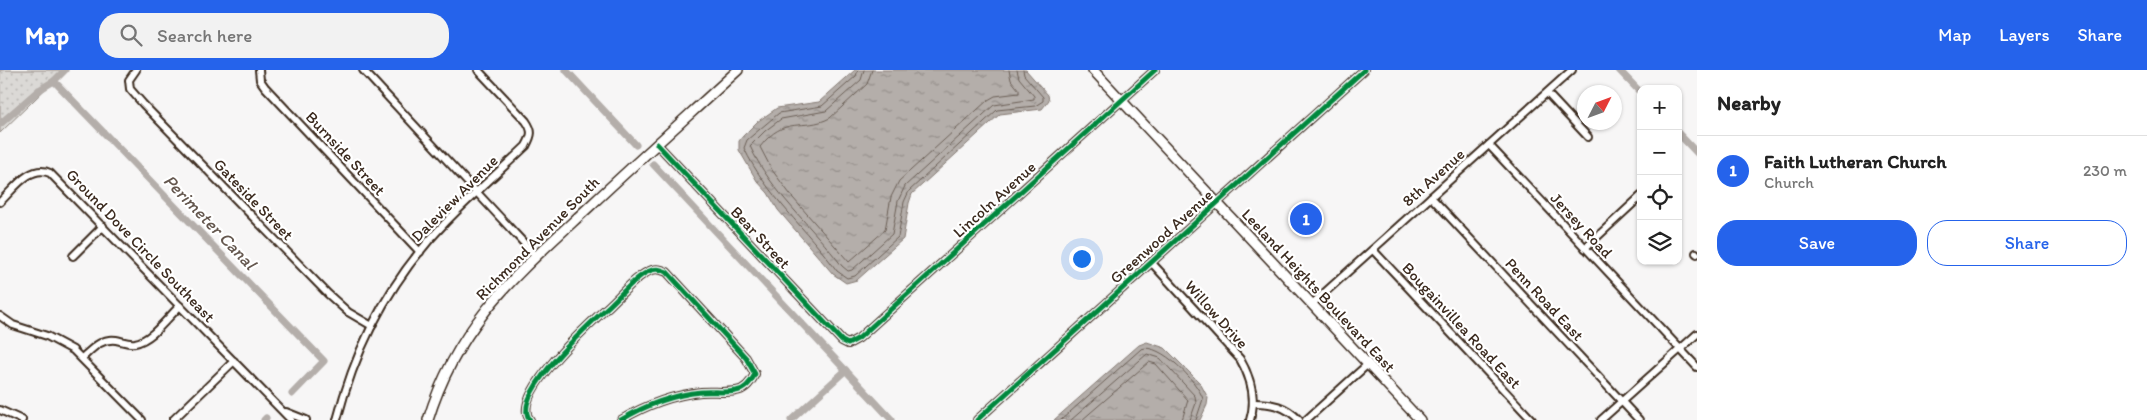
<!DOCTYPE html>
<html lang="en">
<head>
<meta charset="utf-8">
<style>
	body { margin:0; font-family:Itim,sans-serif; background:#f2f2f2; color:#222 }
	.controls { position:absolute; right:15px; top:15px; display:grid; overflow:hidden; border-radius:10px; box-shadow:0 1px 4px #0004 }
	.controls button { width:45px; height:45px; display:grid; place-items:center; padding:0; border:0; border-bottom:1px solid #e0e0e0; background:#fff; color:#222; font:25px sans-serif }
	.compass { position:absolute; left:1577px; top:15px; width:45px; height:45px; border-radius:50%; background:#fff; box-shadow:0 1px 4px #0004; rotate:48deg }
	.you { position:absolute; left:1081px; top:188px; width:18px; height:18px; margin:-12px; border:4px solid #fff; border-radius:50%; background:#1a73e8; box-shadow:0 0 0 8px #1a73e833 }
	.badge { display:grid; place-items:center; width:32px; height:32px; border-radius:50%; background:#2563eb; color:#fff; font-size:16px; font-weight:700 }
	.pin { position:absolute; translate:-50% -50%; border:2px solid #fff; box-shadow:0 1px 5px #0006 }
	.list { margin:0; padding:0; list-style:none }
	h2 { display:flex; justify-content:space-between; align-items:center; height:65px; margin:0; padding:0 20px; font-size:21px }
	h2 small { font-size:16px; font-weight:400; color:#767676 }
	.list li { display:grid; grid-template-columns:32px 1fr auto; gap:15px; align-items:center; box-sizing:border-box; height:70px; padding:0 20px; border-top:1px solid #e0e0e0 }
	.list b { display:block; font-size:19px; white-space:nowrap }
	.list p { margin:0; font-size:16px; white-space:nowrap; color:#767676 }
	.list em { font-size:16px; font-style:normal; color:#767676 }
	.actions { display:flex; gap:10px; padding:15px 20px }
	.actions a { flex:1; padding:11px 0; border:1px solid #2563eb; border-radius:20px; text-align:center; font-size:18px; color:#2563eb }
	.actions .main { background:#2563eb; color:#fff }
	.icon { flex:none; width:28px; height:28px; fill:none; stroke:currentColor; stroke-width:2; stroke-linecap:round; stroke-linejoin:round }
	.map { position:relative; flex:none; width:1697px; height:350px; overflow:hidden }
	header { display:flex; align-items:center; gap:30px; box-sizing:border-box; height:70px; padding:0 25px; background:#2563eb; color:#fff }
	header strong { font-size:24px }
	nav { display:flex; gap:28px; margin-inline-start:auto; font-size:18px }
	.search { width:350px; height:45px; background:#f2f2f2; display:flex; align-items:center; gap:12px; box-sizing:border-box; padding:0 18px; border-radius:20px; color:#767676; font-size:19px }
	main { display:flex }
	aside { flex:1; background:#fff }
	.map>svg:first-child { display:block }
</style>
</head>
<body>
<header>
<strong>Map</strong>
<div class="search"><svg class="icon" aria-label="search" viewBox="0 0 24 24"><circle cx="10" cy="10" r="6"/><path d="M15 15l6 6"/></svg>Search here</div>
<nav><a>Map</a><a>Layers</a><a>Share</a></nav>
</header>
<main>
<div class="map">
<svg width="1697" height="350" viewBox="0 0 1697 350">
	<defs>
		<pattern id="green-dots" width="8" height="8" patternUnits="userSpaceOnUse" patternTransform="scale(1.25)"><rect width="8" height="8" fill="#dbd9d6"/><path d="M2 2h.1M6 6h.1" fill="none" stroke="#bdbab7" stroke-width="1.8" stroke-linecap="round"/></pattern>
		<pattern id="water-ripples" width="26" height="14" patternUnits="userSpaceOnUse" patternTransform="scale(1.25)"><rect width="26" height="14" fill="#b4aeaa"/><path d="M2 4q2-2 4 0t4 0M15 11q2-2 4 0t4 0" fill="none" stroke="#948e8a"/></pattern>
	</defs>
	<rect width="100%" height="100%" fill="#f7f6f6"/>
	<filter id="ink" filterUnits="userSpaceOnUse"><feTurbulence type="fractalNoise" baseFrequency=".02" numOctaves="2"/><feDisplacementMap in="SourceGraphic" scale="10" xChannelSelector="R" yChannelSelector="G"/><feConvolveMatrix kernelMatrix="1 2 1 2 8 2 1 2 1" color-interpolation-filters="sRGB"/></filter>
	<g filter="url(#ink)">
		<path fill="url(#green-dots)" stroke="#8b827a" d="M0 0H65L0 63Z"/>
		<g fill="url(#water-ripples)" stroke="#847972">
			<path d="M855 0H1026L1048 25 1049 30 1042 39 1000 44 912 124 909 133 903 169 857 210 846 213 833 204 778 140 768 123 757 111 739 80V71L743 66 757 52 777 38 819 32Z"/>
			<path d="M1147 272 1165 278 1200 313 1208 328 1207 335 1200 350H1054L1139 275Z"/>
		</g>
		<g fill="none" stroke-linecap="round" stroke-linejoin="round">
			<g stroke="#6b5f56" stroke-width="1">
				<path d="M858 0 856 6 822 36 779 43 747 70 744 78C766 125 807 159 837 201L847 208 855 206 898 167 904 132 909 121 997 40 1035 36 1043 31V27L1024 5 1023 0"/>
				<path d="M864 0 861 10 826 41 781 49 765 61 750 76C770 121 813 157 842 196L848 201 852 200 892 164 898 131 905 116 994 35 1034 29V26L1019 8 1017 0"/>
				<path d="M872 0 867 14 830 48C803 62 785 44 760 77L772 100 793 128 849 192 885 160 891 127 899 111 988 30 995 26 1019 23V20L1011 10 1009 0"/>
				<path d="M1061 350 1141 279C1160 272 1198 312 1203 329L1196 350"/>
				<path d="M1071 350 1147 284 1160 288 1195 326 1196 333 1190 350"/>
				<path d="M1082 350 1149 292 1156 294 1188 330 1182 350"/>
			</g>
			<g stroke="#b4aeaa" stroke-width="7">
				<path d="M65 0 54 11 324 291 292 324"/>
				<path d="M566 0 636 75"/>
				<path d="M1619 0 1641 23"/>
				<path d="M0 54 39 20 54 11"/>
				<path d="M1678 63 1697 83"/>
				<path d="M653 94 892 350"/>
				<path d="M264 350 266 348"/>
				<path d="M791 350 846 300"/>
			</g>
			<g stroke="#3b2a1e" stroke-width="10">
				<g id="minor">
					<path d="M136 0 129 10 130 19 143 34 328 224 348 242 372 256"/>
					<path d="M259 0 260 10 265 17 420 182"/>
					<path d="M363 0 536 186"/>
					<path d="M1547 23 1588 67"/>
					<path d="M657 74 842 271 848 274 859 268 1155 0"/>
					<path d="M1489 75 1697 297"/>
					<path d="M1431 127 1639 350"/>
					<path d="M0 132C14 119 30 94 50 103L291 350"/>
					<path d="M1585 178 1641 126"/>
					<path d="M1373 180 1532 350"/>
					<path d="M1696 183 1697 184"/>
					<path d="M73 186 103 156"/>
					<path d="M1151 192 1240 289C1251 308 1257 328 1250 350"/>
					<path d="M1312 234 1572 0"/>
					<path d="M0 246 13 255 47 266 73 280 142 350"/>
					<path d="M82 288C92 279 101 268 116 270 122 271 128 274 135 273 152 270 168 247 180 236"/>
					<path d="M1254 333C1272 333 1286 336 1299 350"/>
					<path d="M0 340 22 350"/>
					<path d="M286 342 306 350"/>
					<path d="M173 350 234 291"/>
					<path d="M337 350C356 276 392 207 446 152 472 125 500 101 526 76 532 65 533 61 526 51L478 0"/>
					<path d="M530 350C509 325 593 251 611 234 623 223 637 205 652 200 658 198 662 200 667 202L746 288 755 304C751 312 745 320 736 321 724 323 712 321 701 322 672 325 646 335 621 350"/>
					<path d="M977 350 1364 0"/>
					<path d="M1306 350 1368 294"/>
					<path d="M1601 350 1697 264"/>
				</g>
			</g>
			<g stroke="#3b2a1e" stroke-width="12">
				<path id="tertiary" d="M428 350C458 252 518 203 590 136 639 90 689 45 738 0"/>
			</g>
			<g stroke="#3b2a1e" stroke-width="12">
				<path id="secondary" d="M1093 0 1420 350"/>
			</g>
			<use href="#minor" stroke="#fff" stroke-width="6"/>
			<use href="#tertiary" stroke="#fff" stroke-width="9"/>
			<use href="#secondary" stroke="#fff" stroke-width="9"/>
			<g stroke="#fff" stroke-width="8">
				<g id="cycleway">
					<path d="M657 74 842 271 848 274 859 268 1155 0"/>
					<path d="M530 350C509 325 593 251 611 234 623 223 637 205 652 200 658 198 662 200 667 202L746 288 755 304C751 312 745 320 736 321 724 323 712 321 701 322 672 325 646 335 621 350"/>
					<path d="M977 350 1364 0"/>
				</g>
			</g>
			<use href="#cycleway" stroke="#00873e" stroke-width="5"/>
		</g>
	</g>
	<g text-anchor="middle" stroke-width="4.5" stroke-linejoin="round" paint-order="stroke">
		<g font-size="16" fill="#3b2a1e" stroke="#fff">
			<text transform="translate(346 83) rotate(47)" y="6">Burnside Street</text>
			<text transform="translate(1433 107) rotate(-42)" y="6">8th Avenue</text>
			<text transform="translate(454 128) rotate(-45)" y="6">Daleview Avenue</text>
			<text transform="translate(254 129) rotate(46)" y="6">Gateside Street</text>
			<text transform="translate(994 129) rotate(-42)" y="6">Lincoln Avenue</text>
			<text transform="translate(1582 155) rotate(47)" y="6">Jersey Road</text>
			<text transform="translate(1161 166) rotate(-42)" y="6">Greenwood Avenue</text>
			<text transform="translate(761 167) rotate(47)" y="6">Bear Street</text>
			<text transform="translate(537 168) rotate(-45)" y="6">Richmond Avenue South</text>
			<text transform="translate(141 175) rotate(46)" y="6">Ground Dove Circle Southeast</text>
			<text transform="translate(1319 220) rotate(47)" y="6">Leeland Heights Boulevard East</text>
			<text transform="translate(1545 229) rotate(47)" y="6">Penn Road East</text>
			<text transform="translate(1217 244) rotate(48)" y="6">Willow Drive</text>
			<text transform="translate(1462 255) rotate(47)" y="6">Bougainvillea Road East</text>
		</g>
		<g font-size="18" font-style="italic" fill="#65584f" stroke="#fff">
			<text transform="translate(210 152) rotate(46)" y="6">Perimeter Canal</text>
		</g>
	</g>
</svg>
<div class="controls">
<button>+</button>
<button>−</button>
<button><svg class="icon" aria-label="locate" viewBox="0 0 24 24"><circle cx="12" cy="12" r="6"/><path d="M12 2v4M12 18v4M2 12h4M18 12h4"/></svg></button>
<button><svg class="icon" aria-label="layers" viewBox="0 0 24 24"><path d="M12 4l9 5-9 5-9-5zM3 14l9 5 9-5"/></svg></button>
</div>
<svg class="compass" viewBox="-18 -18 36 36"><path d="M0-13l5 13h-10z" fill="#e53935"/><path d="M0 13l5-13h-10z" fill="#767676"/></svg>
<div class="you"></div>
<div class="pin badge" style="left:1306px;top:149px">1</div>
</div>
<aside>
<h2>Nearby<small></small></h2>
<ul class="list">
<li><span class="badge">1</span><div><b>Faith Lutheran Church</b><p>Church</p></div><em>230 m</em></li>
</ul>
<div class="actions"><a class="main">Save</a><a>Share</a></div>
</aside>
</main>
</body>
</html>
